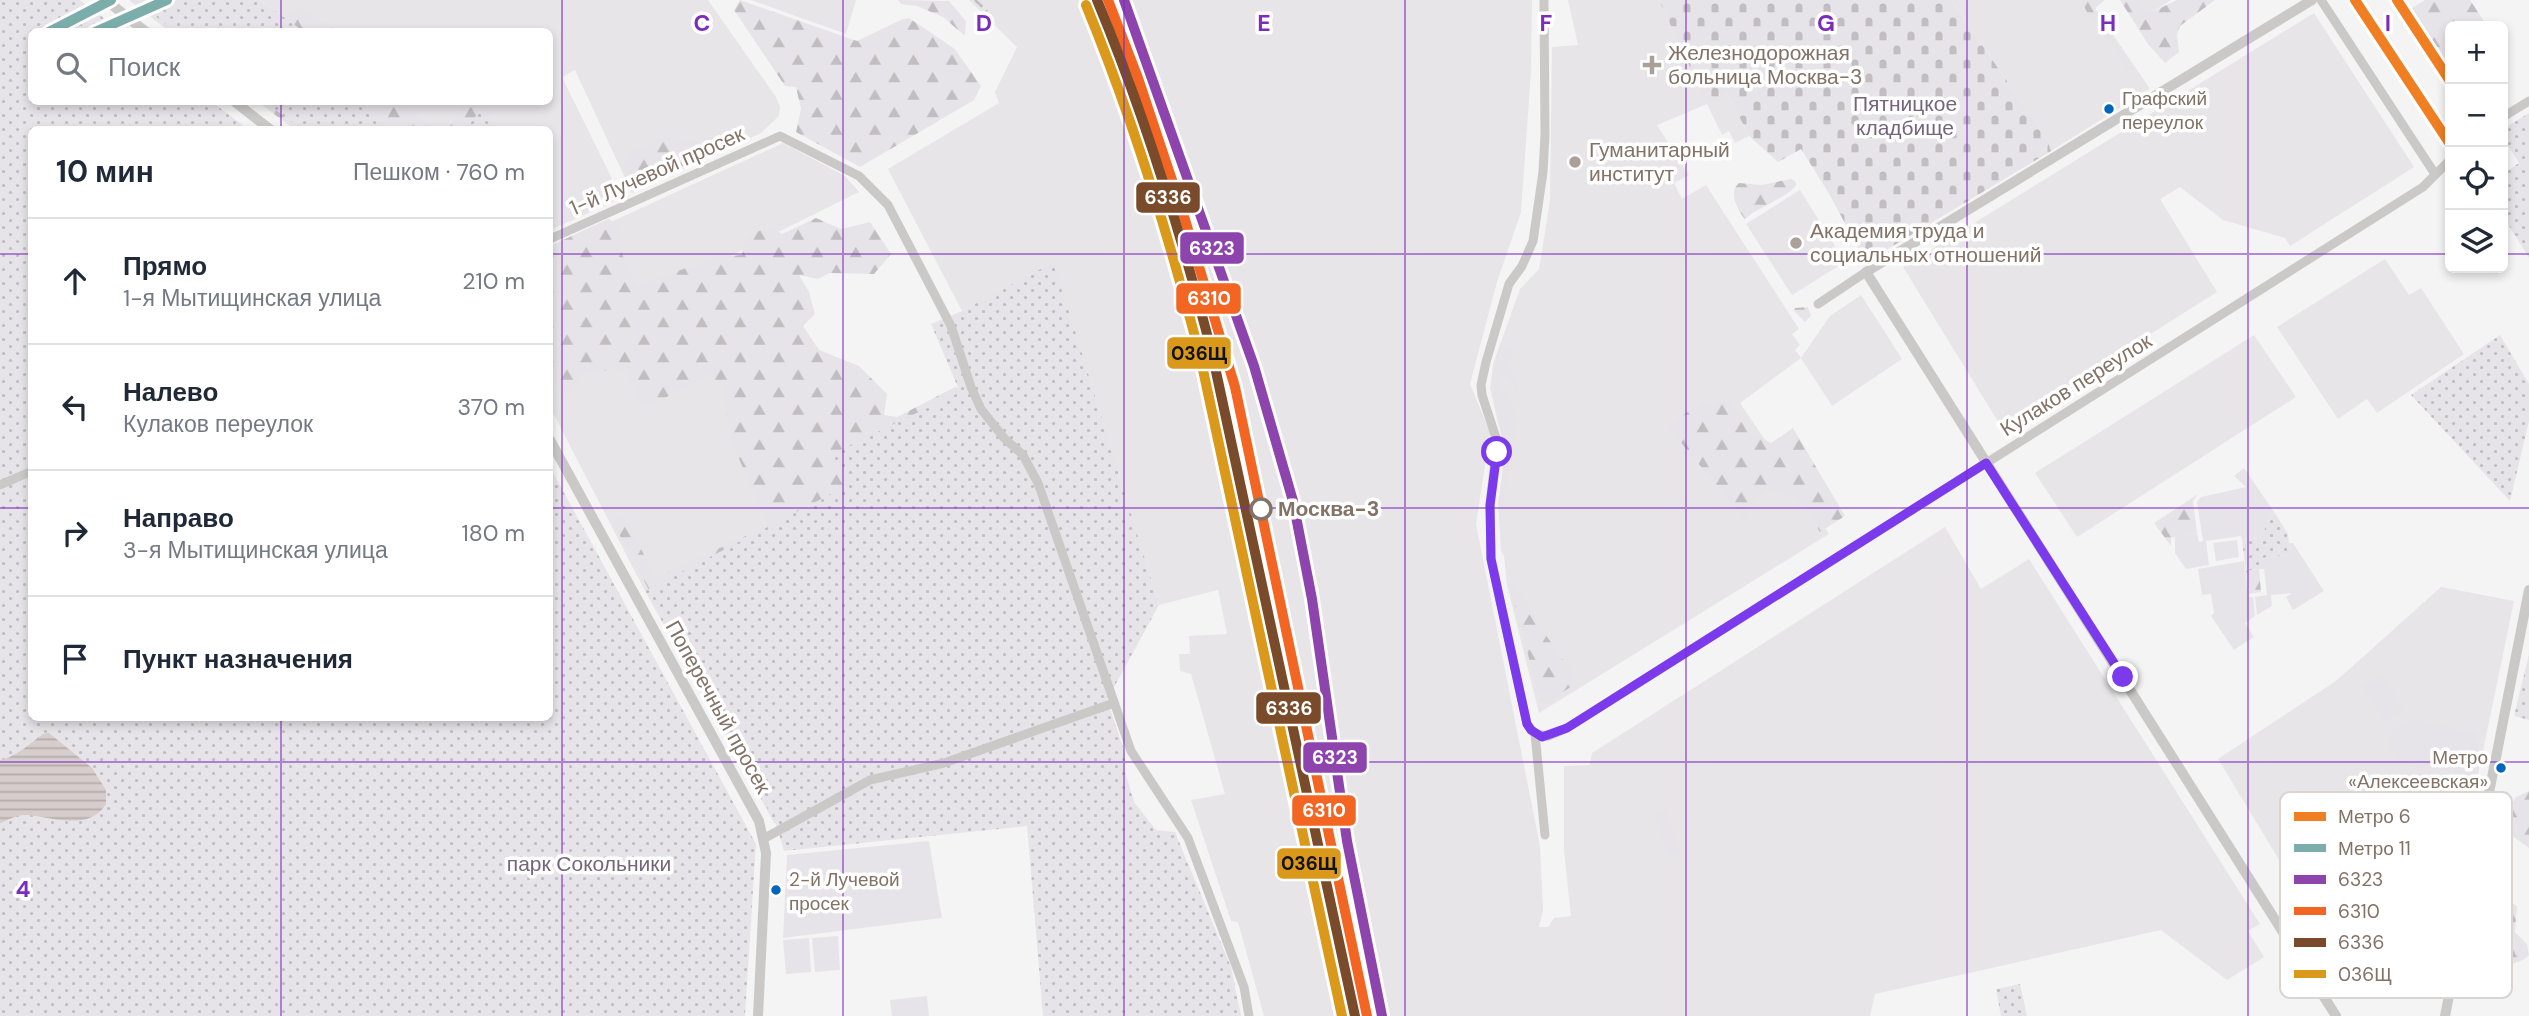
<!DOCTYPE html>
<html lang="ru">
<head>
<meta charset="utf-8">
<style>
	body { margin:0; font-family:"DM Sans",sans-serif; background:#f2f2f3; color:#1f2937 }
	.controls { position:absolute; right:21px; top:21px; display:grid; overflow:hidden; border-radius:10px; box-shadow:0 4px 10px #0003 }
	.controls button { width:63px; height:63px; display:grid; place-items:center; padding:0; border:0; border-bottom:2px solid #e0e1e3; background:#fff; color:#1f2937; font:35px sans-serif }
	.stop { position:absolute; width:21px; height:21px; margin:-16px; border:5px solid #7c3aed; border-radius:50%; background:#fff }
	.stop.end { background:#7c3aed; border-color:#fff; box-shadow:0 2px 7px #0008 }
	.list { margin:0; padding:0; list-style:none }
	h2 { display:flex; justify-content:space-between; align-items:center; height:91px; margin:0; padding:0 28px; font-size:30px }
	h2 small { font-size:23px; font-weight:400; color:#747a83 }
	.list li { display:grid; grid-template-columns:46px 1fr auto; gap:21px; align-items:center; box-sizing:border-box; height:126px; padding:0 28px; border-top:2px solid #e0e1e3 }
	.list b { display:block; font-size:26px; white-space:nowrap }
	.list p { margin:0; font-size:23px; white-space:nowrap; color:#747a83 }
	.list em { font-size:23px; font-style:normal; color:#747a83 }
	.icon { flex:none; width:38px; height:38px; fill:none; stroke:currentColor; stroke-width:2; stroke-linecap:round; stroke-linejoin:round }
	.map { position:relative; flex:none; width:2529px; height:1016px; overflow:hidden }
	.search { position:absolute; background:#fff; box-shadow:0 4px 10px #0003; left:28px; top:28px; width:525px; height:77px; display:flex; align-items:center; gap:18px; box-sizing:border-box; padding:0 24px; border-radius:10px; color:#747a83; font-size:26px }
	.panel { position:absolute; background:#fff; box-shadow:0 4px 10px #0003; left:28px; top:126px; width:525px; height:595px; border-radius:10px }
	.map>svg:first-child { display:block }
</style>
</head>
<body>
<div class="map">
<svg width="2529" height="1016" viewBox="0 0 2529 1016">
	<defs>
		<pattern id="forest-firs" width="22" height="20" patternUnits="userSpaceOnUse" patternTransform="scale(1.75)"><rect width="22" height="20" fill="#e7e4e9"/><path d="M5 1l3.5 6h-7zM16 11l3.5 6h-7z" fill="#c1bdc1"/></pattern>
		<pattern id="cemetery-stones" width="16" height="16" patternUnits="userSpaceOnUse" patternTransform="scale(1.75)"><rect width="16" height="16" fill="#e7e4e9"/><path d="M2 7V4a2 2 0 0 1 4 0v3zM10 15v-3a2 2 0 0 1 4 0v3z" fill="#c1bdc1"/></pattern>
		<pattern id="park-dots" width="8" height="8" patternUnits="userSpaceOnUse" patternTransform="scale(1.75)"><rect width="8" height="8" fill="#e7e4e9"/><path d="M2 2h.1M6 6h.1" fill="none" stroke="#c1bdc1" stroke-width="1.8" stroke-linecap="round"/></pattern>
		<pattern id="water-rules" width="6" height="5" patternUnits="userSpaceOnUse" patternTransform="scale(1.75)"><rect width="6" height="5" fill="#d6cdcc"/><path d="M0 2.5h6" fill="none" stroke="#b3aba9"/></pattern>
	</defs>
	<rect width="100%" height="100%" fill="#f4f4f5"/>
	<g fill="#e7e5e7">
		<path d="M260 0H708L776 97 780 107 779 116 761 133 632 193 575 70 562 77 618 191 612 195 615 201 550 230V130L393 129 357 102H550V32L303 31Z"/>
		<path d="M751 0H856L846 34Z"/>
		<path d="M969 0H1532L1531 72 1521 212 1497 282 1470 384 1490 433 1476 524 1540 846 1543 910 1539 927H1548L1554 918 1571 916 1564 851V766L1590 765 1592 753 1945 527 1981 589 2029 559 2260 924 2248 931 2264 957 2227 980 2161 930 1875 994 1870 1016H1264L1238 922 1231 921 1191 800 1225 794 1191 674 1180 671 1179 654H1190L1189 636 1227 634 1218 590 1159 605 1054 263 962 311 888 169 999 103 995 92 1017 47Z"/>
		<path d="M1568 0H1659L1707 103 1728 94 1749 136 1735 143 1729 131 1722 135 1707 104 1657 125 1689 175 1674 183 1682 199 1706 185 1799 329 1792 334 1800 345 1795 350 1801 358 1830 316 1861 295 1902 359 1832 406 1801 358 1740 403 1829 534 1539 713 1507 585 1504 556 1501 551 1498 504 1505 452 1490 388 1493 364 1520 289 1539 269 1550 201 1552 47 1578 45Z"/>
		<path d="M1951 0H2105L2095 8 2150 89 2051 151 2047 139Z"/>
		<path d="M2122 0H2171L2137 22Z"/>
		<path d="M2314 13 2414 167 2290 246 2285 238 2223 220 2180 187 2160 199 2217 292 2002 428 1903 267Z"/>
		<path d="M783 143 845 176 859 192 730 256 849 485 645 591 550 407V339L600 227Z"/>
		<path d="M1800 190 1845 262 1792 295 1746 224Z"/>
		<path d="M2385 259 2409 295 2421 288 2464 354 2377 413 2367 399 2338 419 2277 327Z"/>
		<path d="M2254 335 2296 397 2077 537 2035 473Z"/>
		<path d="M2441 587 2514 601 2458 872 2390 861 2387 876 2367 916 2335 952 2218 759 2336 681Z"/>
	</g>
	<g fill="#e7e4e9">
		<path d="M1501 344 1514 348 1508 364 1517 382 1518 390 1507 376 1498 383 1511 401 1516 417 1501 513 1499 504C1501 488 1507 467 1505 450 1499 404 1483 393 1501 344Z"/>
		<path d="M2244 468 2274 512 2260 538 2242 540 2241 536 2206 541 2209 565 2186 569 2175 553V537L2197 533 2199 542 2203 541 2197 502 2201 497 2246 487 2234 476Z"/>
		<path d="M2237 540 2239 557 2216 561 2213 543Z"/>
		<path d="M2289 543H2293L2324 591 2293 610 2286 597 2292 593 2271 595 2272 606 2257 615 2255 597 2267 595 2264 569H2257L2263 558 2290 554Z"/>
		<path d="M2244 561 2249 597H2253L2255 616 2245 623 2254 637 2234 650 2211 616 2214 613 2211 594 2202 595 2198 569Z"/>
		<path d="M2381 674 2404 709 2385 722 2362 687Z"/>
		<path d="M2411 719 2476 733C2481 750 2479 763 2467 776L2400 761 2390 752C2389 733 2394 725 2411 719Z"/>
		<path d="M1666 810 1681 854 1669 858 1654 814Z"/>
		<path d="M929 841 942 918 783 938 787 855Z"/>
		<path d="M838 936 840 970 815 972 812 938Z"/>
		<path d="M809 938 811 972 786 974 783 940Z"/>
		<path d="M927 996 929 1016H892L890 1000Z"/>
	</g>
	<g fill="url(#forest-firs)">
		<path d="M129 0H251L279 19 301 8 337 31H169Z"/>
		<path d="M740 0 857 41 903 19 909 18 955 49 981 86 974 100 860 167 796 132 801 109 796 87 785 86 734 10Z"/>
		<path d="M898 0 949 1 966 21 965 36 943 17 917 6 901 4Z"/>
		<path d="M2081 0H2100L2093 7 2134 68V72L2128 70 2110 41 2090 18Z"/>
		<path d="M2120 0H2137L2146 12 2150 13 2177 0H2215L2180 26 2177 34 2179 52 2165 63 2148 44Z"/>
		<path d="M2425 0H2470L2487 26H2450V90L2403 14Z"/>
		<path d="M258 102H407V108L437 129H294Z"/>
		<path d="M467 102H495L487 108 496 129 445 130Z"/>
		<path d="M732 135 731 144 633 189 623 165 629 153 668 138 710 146Z"/>
		<path d="M1791 179 1795 181 1796 185C1789 197 1759 206 1745 219 1737 210 1728 192 1739 183L1761 185Z"/>
		<path d="M816 218 841 229 870 222 891 254 874 274 830 273 818 279 799 275 809 292 815 314 803 326 819 350 859 366 887 394 884 415 897 417 955 387 965 391 778 823H774L613 523V517L625 518 656 578 769 525 730 439 723 386 707 376 649 406 639 403 627 370 612 369 582 376 568 395 562 394 555 381 550 380V246L608 219 618 224 622 254 637 286 716 257 742 255 745 238 769 226 782 234Z"/>
		<path d="M1808 307 1811 316 1805 322 1794 311 1795 308Z"/>
		<path d="M1703 400 1711 404 1731 401 1750 431 1771 443 1793 428 1845 516 1820 532C1804 505 1800 493 1767 490L1745 507 1746 521 1668 427Z"/>
		<path d="M2198 494 2193 501 2197 533 2171 538V546L2154 523Z"/>
		<path d="M2259 569 2261 592 2249 594 2246 571Z"/>
		<path d="M1515 582 1545 634 1576 678 1575 684 1545 704 1540 701 1510 585Z"/>
		<path d="M2529 791V848L2508 833 2504 815 2516 797Z"/>
		<path d="M2493 895 2502 897 2517 906 2515 932 2527 944 2529 955C2520 965 2505 963 2497 969 2488 977 2491 988 2478 990L2474 988C2472 968 2480 951 2486 932 2490 917 2479 910 2493 895Z"/>
	</g>
	<path fill="url(#cemetery-stones)" d="M1659 0H1951L2047 139 2051 151 1866 262 1828 192 1801 149 1778 162 1749 136 1728 94 1707 104Z"/>
	<g fill="url(#park-dots)">
		<path d="M0 0H80L121 31 32 32V102H212L248 129 32 130V718H550V467L756 844 745 1016H0Z"/>
		<path d="M134 0H260L303 31H175Z"/>
		<path d="M265 102H357L393 129H301Z"/>
		<path d="M482 108 493 129H466Z"/>
		<path d="M2529 113V258L2503 216V174L2519 163 2503 137V129Z"/>
		<path d="M1054 262 1159 605 1107 700 1125 753V771L1134 802 1156 830 1175 832 1231 967 1241 1016H1043L1027 826 784 851 776 824 645 591 848 485 832 454 960 392 931 324 962 311Z"/>
		<path d="M2500 335 2529 384V421L2510 501 2411 395Z"/>
		<path d="M2274 512 2288 534 2290 554 2263 558 2257 569 2246 571 2242 540 2260 538Z"/>
		<path d="M2529 654V720L2514 716Z"/>
		<path d="M2020 984 2027 1016H2001L1996 989Z"/>
	</g>
	<path fill="url(#water-rules)" d="M49 733 92 768 106 790V804C89 832 52 817 27 815 18 814 8 820 0 823V760L8 758 22 750 43 734Z"/>
	<g fill="none" stroke-linecap="round" stroke-linejoin="round">
		<g stroke="#cac9c8" stroke-width="9">
			<path d="M1544 0 1545 135 1543 172 1533 241 1522 266 1509 284 1486 362 1481 385 1482 395 1497 441 1490 505 1491 559 1527 724 1535 734 1545 835"/>
			<path d="M2321 0 2435 174"/>
			<path d="M2503 117 2529 101"/>
			<path d="M550 239 780 136 859 176 888 205 951 326 971 387 981 409 1004 438 1023 455 1038 483 1131 751 1188 838 1244 987 1249 1016"/>
			<path d="M1818 304 1866 272"/>
			<path d="M0 485 32 471"/>
			<path d="M1535 734 1549 736 1567 728 2423 187 2450 160"/>
			<path d="M765 838 870 780 944 763 1114 703"/>
		</g>
		<g stroke="#cac9c8" stroke-width="10">
			<path d="M106 0 146 32"/>
			<path d="M2312 0 1866 272 2336 1016"/>
			<path d="M235 102 271 130"/>
			<path d="M550 440 759 821 766 853 758 1016"/>
			<path d="M2445 1016 2529 590"/>
		</g>
		<path stroke="#c1bfbe" stroke-width="2.5" stroke-dasharray="10 5" stroke-linecap="butt" d="M975 0 987 11"/>
		<g stroke="#fff" stroke-width="16">
			<path id="rail-1" d="M1124 0 1254 366 1293 501 1312 599 1347 841 1382 1016"/>
		</g>
		<g stroke="#fff" stroke-width="16">
			<path id="rail-2" d="M1108 0 1138 78 1183 213 1235 387 1367 1016"/>
		</g>
		<g stroke="#fff" stroke-width="16">
			<path id="rail-3" d="M1097 0C1145 115 1181 233 1212 353L1355 1016"/>
		</g>
		<g stroke="#fff" stroke-width="16">
			<path id="rail-4" d="M1086 5C1133 119 1169 236 1200 356L1342 1016"/>
		</g>
		<use href="#rail-1" stroke="#8e44ad" stroke-width="10"/>
		<use href="#rail-2" stroke="#f26522" stroke-width="10"/>
		<use href="#rail-3" stroke="#7a4b2a" stroke-width="10"/>
		<use href="#rail-4" stroke="#da991a" stroke-width="10"/>
		<g stroke="#fff" stroke-width="16">
			<g id="metro-1">
				<path d="M2355 0 2450 144"/>
				<path d="M2397 0 2450 81"/>
			</g>
		</g>
		<g stroke="#fff" stroke-width="16">
			<g id="metro-2">
				<path d="M49 32 111 0"/>
				<path d="M95 32 167 0"/>
			</g>
		</g>
		<use href="#metro-1" stroke="#f07e23" stroke-width="10"/>
		<use href="#metro-2" stroke="#7baeab" stroke-width="10"/>
	</g>
	<g fill="none" stroke-linecap="round" stroke-linejoin="round">
		<path stroke="#7c3aed" stroke-width="9" d="M1497 452 1490 505 1491 559 1527 724 1531 730 1542 737 1567 728 1986 463 2123 677"/>
	</g>
	<path fill="none" stroke="#7b2cbf" stroke-width="2" stroke-opacity="0.55" d="M281 0V32M562 0V1016M843 0V1016M1124 0V1016M1405 0V1016M1686 0V1016M1967 0V1016M2248 0V1016M281 102V130M0 254H32M550 254H2450M2503 254H2529M0 508H32M550 508H2529M281 718V1016M0 762H2529"/>
	<g fill="#aba098" stroke="#fff" stroke-width="2.5">
		<path d="M1648.5 54.5h7v7h7v7h-7v7h-7v-7h-7v-7h7z"/>
		<circle cx="1575" cy="162" r="7"/>
		<circle cx="1796" cy="243" r="7"/>
	</g>
	<g fill="#0065bd" stroke="#fff" stroke-width="2.5">
		<circle cx="2109" cy="109" r="6"/>
		<circle cx="2501" cy="768" r="6"/>
		<circle cx="776" cy="890" r="6"/>
	</g>
	<circle fill="#fff" stroke="#837266" stroke-width="3.5" cx="1261" cy="509" r="10"/>
	<g text-anchor="middle" stroke-width="7" stroke-linejoin="round" paint-order="stroke">
		<g font-size="19" fill="#837266" stroke="#fff" text-anchor="start">
			<text x="2122" y="105">Графский<tspan x="2122" dy="24">переулок</tspan></text>
			<text x="2488" y="764" text-anchor="end">Метро<tspan x="2488" dy="24">«Алексеевская»</tspan></text>
			<text x="789" y="886">2-й Лучевой<tspan x="789" dy="24">просек</tspan></text>
		</g>
		<g font-size="21" fill="#837266" stroke="#fff" text-anchor="start">
			<text x="1668" y="60">Железнодорожная<tspan x="1668" dy="24">больница Москва-3</tspan></text>
			<text x="1589" y="157">Гуманитарный<tspan x="1589" dy="24">институт</tspan></text>
			<text x="1810" y="238">Академия труда и<tspan x="1810" dy="24">социальных отношений</tspan></text>
		</g>
		<g font-size="21" fill="#75657a" stroke="#fff">
			<text x="1905" y="111">Пятницкое<tspan x="1905" dy="24">кладбище</tspan></text>
			<text x="589" y="871">парк Сокольники</text>
		</g>
		<g font-size="21" fill="#837266" stroke="#fff">
			<text transform="translate(657 171) rotate(-24)" y="7">1-й Лучевой просек</text>
			<text transform="translate(2076 385) rotate(-32)" y="7">Кулаков переулок</text>
			<text transform="translate(718 707) rotate(61)" y="7">Поперечный просек</text>
		</g>
		<g font-size="21" font-weight="bold" fill="#837266" stroke="#fff" text-anchor="start">
			<text x="1278" y="516">Москва-3</text>
		</g>
	</g>
	<rect x="2280" y="792" width="232" height="206" rx="10" fill="#fff" stroke="#dad5d1" stroke-width="2"/>
	<rect x="2294" y="812" width="32" height="9" fill="#f07e23"/>
	<rect x="2294" y="844" width="32" height="8" fill="#7baeab"/>
	<rect x="2294" y="875" width="32" height="9" fill="#8e44ad"/>
	<rect x="2294" y="907" width="32" height="8" fill="#f26522"/>
	<rect x="2294" y="938" width="32" height="9" fill="#7a4b2a"/>
	<rect x="2294" y="970" width="32" height="8" fill="#da991a"/>
	<g font-size="19" fill="#837266">
		<text x="2338" y="823">Метро 6</text>
		<text x="2338" y="855">Метро 11</text>
		<text x="2338" y="886">6323</text>
		<text x="2338" y="918">6310</text>
		<text x="2338" y="949">6336</text>
		<text x="2338" y="981">036Щ</text>
	</g>
	<g font-size="23" text-anchor="middle" font-weight="bold" fill="#7b2cbf" stroke="#fff" stroke-width="7" stroke-linejoin="round" paint-order="stroke">
		<text x="702" y="31">C</text>
		<text x="984" y="31">D</text>
		<text x="1264" y="31">E</text>
		<text x="1546" y="31">F</text>
		<text x="1826" y="31">G</text>
		<text x="2108" y="31">H</text>
		<text x="2388" y="31">I</text>
		<text x="23" y="897">4</text>
	</g>
	<g stroke="#fff" stroke-width="2.5">
		<rect x="1135" y="181" width="66" height="33" rx="7" fill="#7a4b2a"/>
		<rect x="1179" y="231" width="66" height="34" rx="7" fill="#8e44ad"/>
		<rect x="1175" y="282" width="67" height="33" rx="7" fill="#f26522"/>
		<rect x="1166" y="336" width="66" height="34" rx="7" fill="#da991a"/>
		<rect x="1255" y="691" width="67" height="34" rx="7" fill="#7a4b2a"/>
		<rect x="1302" y="741" width="66" height="33" rx="7" fill="#8e44ad"/>
		<rect x="1291" y="794" width="66" height="33" rx="7" fill="#f26522"/>
		<rect x="1276" y="847" width="66" height="33" rx="7" fill="#da991a"/>
	</g>
	<g font-size="19" text-anchor="middle" font-weight="bold" fill="#fff">
		<text x="1168" y="204">6336</text>
		<text x="1212" y="255">6323</text>
		<text x="1209" y="305">6310</text>
		<text x="1289" y="715">6336</text>
		<text x="1335" y="764">6323</text>
		<text x="1324" y="817">6310</text>
	</g>
	<g font-size="19" text-anchor="middle" font-weight="bold" fill="#111">
		<text x="1199" y="360">036Щ</text>
		<text x="1309" y="870">036Щ</text>
	</g>
</svg>
<div class="controls">
<button>+</button>
<button>−</button>
<button><svg class="icon" aria-label="locate" viewBox="0 0 24 24"><circle cx="12" cy="12" r="6"/><path d="M12 2v4M12 18v4M2 12h4M18 12h4"/></svg></button>
<button><svg class="icon" aria-label="layers" viewBox="0 0 24 24"><path d="M12 4l9 5-9 5-9-5zM3 14l9 5 9-5"/></svg></button>
</div>
<div class="stop" style="left:1497px;top:452px"></div>
<div class="stop end" style="left:2123px;top:677px"></div>
<div class="search"><svg class="icon" aria-label="search" viewBox="0 0 24 24"><circle cx="10" cy="10" r="6"/><path d="M15 15l6 6"/></svg>Поиск</div>
<section class="panel">
<h2>10 мин<small>Пешком · 760 m</small></h2>
<ul class="list">
<li><svg class="icon" aria-label="ahead" viewBox="0 0 24 24"><path d="M12 20V5M6 11l6-6 6 6"/></svg><div><b>Прямо</b><p>1-я Мытищинская улица</p></div><em>210 m</em></li>
<li><svg class="icon" aria-label="left" viewBox="0 0 24 24"><path d="M17 20v-9H6M10 6l-5 5 5 5"/></svg><div><b>Налево</b><p>Кулаков переулок</p></div><em>370 m</em></li>
<li><svg class="icon" aria-label="right" viewBox="0 0 24 24"><path d="M7 20v-9h11M14 6l5 5-5 5"/></svg><div><b>Направо</b><p>3-я Мытищинская улица</p></div><em>180 m</em></li>
<li><svg class="icon" aria-label="arrive" viewBox="0 0 24 24"><path d="M6 21V4h12l-3 4 3 4H6"/></svg><div><b>Пункт назначения</b></div></li>
</ul>
</section>
</div>
</body>
</html>
